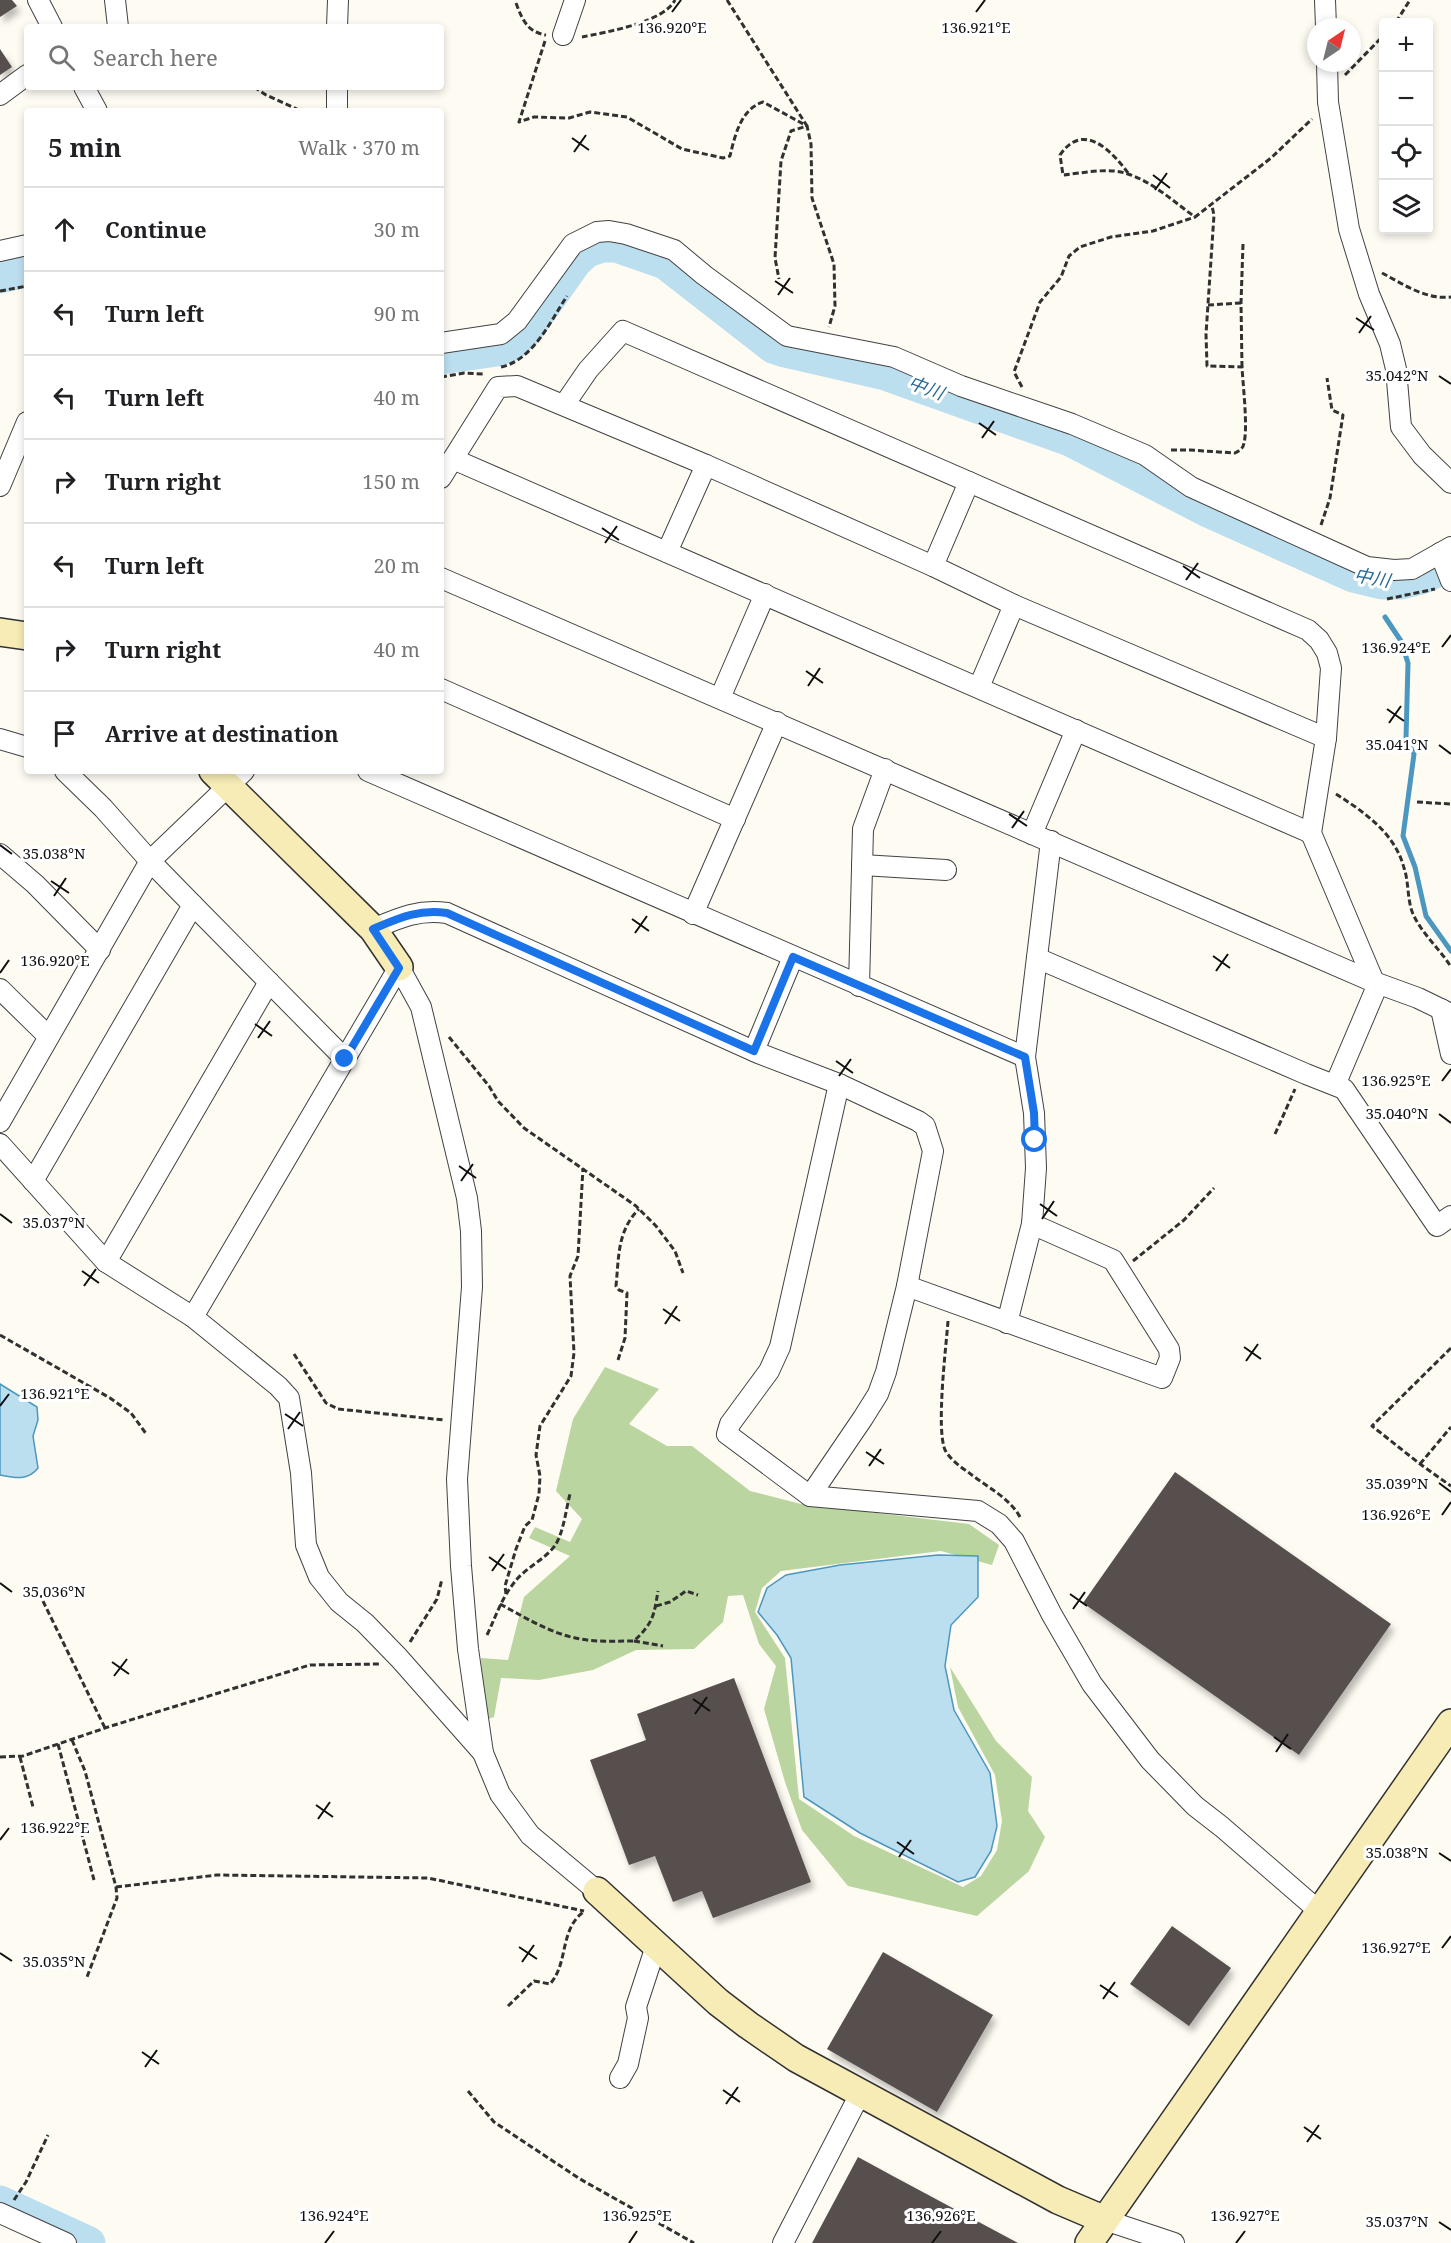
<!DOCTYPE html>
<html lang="en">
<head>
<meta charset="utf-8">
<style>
	body { margin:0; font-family:"Noto Serif","Noto Sans JP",serif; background:#f6f6f6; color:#202124 }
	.controls { position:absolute; right:18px; top:18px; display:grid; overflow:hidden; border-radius:6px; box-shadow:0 3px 9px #0003 }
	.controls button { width:54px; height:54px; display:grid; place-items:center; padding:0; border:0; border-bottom:2px solid #e0e0e0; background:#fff; color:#202124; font:30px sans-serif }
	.compass { position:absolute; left:1307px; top:18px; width:54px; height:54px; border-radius:50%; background:#fff; box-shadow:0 3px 9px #0003; rotate:35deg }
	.stop { position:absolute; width:18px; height:18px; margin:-14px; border:4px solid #1a73e8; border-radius:50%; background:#fff }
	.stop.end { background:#1a73e8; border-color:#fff; box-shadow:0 2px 6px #0008 }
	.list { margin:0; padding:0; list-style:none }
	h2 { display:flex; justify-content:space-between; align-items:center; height:78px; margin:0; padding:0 24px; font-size:26px }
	h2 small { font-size:20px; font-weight:400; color:#757577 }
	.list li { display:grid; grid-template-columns:39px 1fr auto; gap:18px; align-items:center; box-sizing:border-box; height:84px; padding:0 24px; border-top:2px solid #e0e0e0 }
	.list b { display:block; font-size:22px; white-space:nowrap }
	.list em { font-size:20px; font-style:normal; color:#757577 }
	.icon { flex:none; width:33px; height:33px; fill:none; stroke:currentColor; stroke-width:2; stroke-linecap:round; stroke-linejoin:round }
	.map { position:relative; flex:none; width:1451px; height:2243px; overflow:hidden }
	.search { position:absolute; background:#fff; box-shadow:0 3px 9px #0003; left:24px; top:24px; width:420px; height:66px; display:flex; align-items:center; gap:15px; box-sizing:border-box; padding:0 21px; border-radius:6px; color:#757577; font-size:22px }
	.panel { position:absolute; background:#fff; box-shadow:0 3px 9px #0003; left:24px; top:108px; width:420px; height:666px; border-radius:6px }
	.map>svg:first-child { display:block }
</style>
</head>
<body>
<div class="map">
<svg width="1451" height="2243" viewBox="0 0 1451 2243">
	<defs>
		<filter id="shadow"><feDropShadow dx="3.5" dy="6" stdDeviation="3" flood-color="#0004"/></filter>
	</defs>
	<rect width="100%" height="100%" fill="#fefbf3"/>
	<path fill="#bad5a0" d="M605 1367 659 1389 629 1424 667 1446H692L750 1491 801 1504 969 1524 999 1545 992 1565 941 1551 781 1571 762 1588 755 1612 785 1658 799 1799 854 1836 963 1887 981 1876 997 1850 1002 1821 995 1775 958 1707 950 1667 996 1741 1032 1777 1028 1811 1045 1837 1029 1871 977 1916 848 1886 802 1830 785 1782 764 1709 776 1666 759 1644 743 1595 728 1596 723 1622 694 1649 636 1650 593 1670 539 1680 501 1678 494 1717 483 1721 481 1658 508 1660 524 1597 570 1556 529 1538 535 1527 570 1542 582 1519 556 1491 573 1419Z"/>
	<g fill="#bcdff0" stroke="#4b97c0" stroke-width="1.5">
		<path d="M0 1384 37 1407 38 1420 33 1436 38 1468C28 1481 15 1478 0 1475Z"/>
		<path d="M938 1555 978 1556V1597L951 1625 945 1666 954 1710 990 1773 997 1826 991 1851 975 1877 958 1882 860 1833 804 1797 791 1658 777 1635 758 1612 767 1588 786 1575 840 1565Z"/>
	</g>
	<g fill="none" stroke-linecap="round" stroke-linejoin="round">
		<path stroke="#4b97c0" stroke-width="5" d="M1385 617 1401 641 1408 663 1406 738 1414 754 1403 836 1415 867 1426 916 1451 951"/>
		<g stroke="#bcdff0" stroke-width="33">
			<path d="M0 277 27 271"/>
			<path d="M441 358 497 350 511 345 527 330 576 261 587 251 602 246H616L665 263 773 347 785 351 885 374 1070 440 1210 512 1353 576 1382 583H1401L1421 578 1451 565"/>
			<path d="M0 2202 89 2243"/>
		</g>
	</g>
	<g fill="#57504d" filter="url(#shadow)">
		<path d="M0 0H12L17 6 0 17Z"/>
		<path d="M0 49 12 67 0 75Z"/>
		<path d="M1175 1472 1391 1624 1299 1755 1083 1603Z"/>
		<path d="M734 1678 811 1882 713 1918 702 1891 673 1902 655 1856 629 1865 590 1760 646 1740 637 1714Z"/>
		<path d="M1172 1926 1231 1968 1189 2026 1130 1984Z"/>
		<path d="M883 1952 993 2015 937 2112 827 2049Z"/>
		<path d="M858 2157 891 2175 1018 2243H812Z"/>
	</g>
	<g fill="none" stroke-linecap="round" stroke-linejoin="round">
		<g stroke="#424242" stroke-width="22">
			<g id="street">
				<path d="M38 0 52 27"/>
				<path d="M115 0 118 27"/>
				<path d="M1325 0 1326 27"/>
				<path d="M337 27 338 0"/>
				<path d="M563 35 575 0"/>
				<path d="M1327 63 1328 102 1349 229 1369 294 1390 344 1396 369 1401 427 1422 455 1451 483"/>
				<path d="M84 87 97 111"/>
				<path d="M337 87V111"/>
				<path d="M0 95 27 75"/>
				<path d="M0 251 27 245"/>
				<path d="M441 343 501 334 517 321 573 244 597 232 609 231 626 234 674 250 704 275 787 336 894 357 961 386 1072 424 1145 455 1191 487 1367 567 1394 570 1412 569 1451 547"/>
				<path d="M564 405 588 370 623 331 1308 630 1319 640 1327 653 1331 668 1326 738 1311 833 1374 982"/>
				<path d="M453 459 1311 833"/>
				<path d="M441 478 498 387 517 386 706 465 933 566 1014 605 1326 738"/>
				<path d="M0 486 27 422"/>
				<path d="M667 552 706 465"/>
				<path d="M1440 553 1451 581"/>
				<path d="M933 566 969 482"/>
				<path d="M441 578 1374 982 1418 998 1451 1014"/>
				<path d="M979 687 1014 605"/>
				<path d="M441 689 735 819"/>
				<path d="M720 698 765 594"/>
				<path d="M0 739 27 747"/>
				<path d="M65 771 103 808 150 861 193 905"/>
				<path d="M368 771 1025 1057"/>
				<path d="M1032 834 1076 730"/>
				<path d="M0 854 35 884 100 950"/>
				<path d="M862 865 946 870"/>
				<path d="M693 914 777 722"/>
				<path d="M373 929C399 918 418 909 447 913L758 1053 839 1084 918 1121 925 1126 933 1151 907 1286 886 1372 878 1394 863 1418 810 1496"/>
				<path d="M1037 958 1306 1074 1344 1089 1437 1226 1451 1216"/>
				<path d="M859 986 863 829 885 769"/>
				<path d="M0 989 48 1036"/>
				<path d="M1441 1009 1451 1054"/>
				<path d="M754 1051 793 957"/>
				<path d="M839 1084 780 1347 769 1371 730 1424 727 1434 810 1496 978 1511 999 1524 1014 1541 1052 1615 1092 1684 1150 1760 1195 1806 1222 1827 1319 1911"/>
				<path d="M1335 1085 1378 984"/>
				<path d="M0 1122 150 861 244 771"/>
				<path d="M0 1144 106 1262 193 1317 278 1386 289 1398 301 1473 306 1545 319 1577 339 1602 365 1623 399 1658 483 1753"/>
				<path d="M33 1181 193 905 345 1059"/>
				<path d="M106 1262 269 982"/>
				<path d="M907 1286 1162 1378 1170 1358 1169 1349 1113 1260 1032 1224 1036 1168 1034 1113 1025 1057 1051 841"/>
				<path d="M193 1317 399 967 421 1007 467 1198 471 1231 472 1287 457 1479 461 1566 468 1649 483 1753 500 1794 530 1835 597 1891"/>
				<path d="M1007 1323 1032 1224"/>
				<path d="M620 2078 628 2064 638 2018 636 2007 656 1946"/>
				<path d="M0 2213 66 2243"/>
				<path d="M1105 2220 1174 2243"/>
				<path d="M783 2243 861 2092"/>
			</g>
		</g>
		<g stroke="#313131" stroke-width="30">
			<g id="secondary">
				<path d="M0 632 27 636"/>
				<path d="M213 771 373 929 399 967"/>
				<path d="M597 1891 718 2002 748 2025 796 2058 1058 2200 1105 2220"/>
				<path d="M1089 2243 1451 1723"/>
			</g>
		</g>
		<g stroke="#313131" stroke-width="3" stroke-dasharray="6 3" stroke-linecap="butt">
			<path d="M727 0 807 126 791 131 781 161 775 258 779 279"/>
			<path d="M516 3C522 19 527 32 546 35"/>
			<path d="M1396 22 1410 0"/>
			<path d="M582 37C606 32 663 23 675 0"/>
			<path d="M545 41 519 122 534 117 569 118 590 112 627 117 682 149 723 158 730 156C735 135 741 109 763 102L807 126 811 144 812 198 834 264 835 306 829 327"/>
			<path d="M1345 75 1384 35"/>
			<path d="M254 87 266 95 301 111"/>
			<path d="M1128 173C1111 150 1083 121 1060 155L1063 175C1083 173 1109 167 1128 174 1153 182 1174 202 1195 217L1271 158 1312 119"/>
			<path d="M1382 273C1403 284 1426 300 1451 297"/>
			<path d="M0 291 27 286"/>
			<path d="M1208 305 1241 303"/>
			<path d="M501 367C533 360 550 322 567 296"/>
			<path d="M1242 367 1241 303 1243 244"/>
			<path d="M441 377 464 373 484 374"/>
			<path d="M1022 387 1014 372 1040 302 1061 277 1069 256 1080 247 1111 237 1153 231 1195 217"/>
			<path d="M1171 450H1190L1235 453C1239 451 1243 449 1244 443 1248 427 1243 386 1242 367L1207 366 1206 334 1214 215 1212 206"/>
			<path d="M1321 525 1330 498 1343 415 1332 410 1327 378"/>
			<path d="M1387 599 1435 589"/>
			<path d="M1336 794C1364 812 1395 833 1404 868 1409 882 1407 900 1413 914 1422 934 1440 949 1451 967"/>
			<path d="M1417 802 1451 804"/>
			<path d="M449 1037 489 1086 498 1101 524 1128 636 1206 656 1226 675 1251 683 1273"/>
			<path d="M1275 1134 1295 1089"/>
			<path d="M1133 1261 1184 1220 1214 1188"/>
			<path d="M948 1321C946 1348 936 1428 945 1450 950 1459 959 1466 968 1472 985 1486 1009 1497 1020 1517"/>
			<path d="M0 1335 110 1398 131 1413 147 1435"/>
			<path d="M1451 1348 1372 1426 1420 1464 1451 1486"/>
			<path d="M294 1354 326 1403 338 1409 444 1420"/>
			<path d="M618 1360 625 1338 627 1293 619 1290 616 1286C619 1257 617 1231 639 1209"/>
			<path d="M1420 1464 1451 1427"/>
			<path d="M39 1593 105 1728"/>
			<path d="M506 1594 505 1586 516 1549 525 1526 532 1520 539 1494 540 1476 536 1455 540 1426 571 1376 574 1353 570 1276 578 1256 583 1168"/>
			<path d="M500 1604C528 1619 554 1636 587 1640 602 1642 618 1641 634 1641 653 1623 654 1616 658 1591"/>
			<path d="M656 1606 670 1602 686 1591 698 1595"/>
			<path d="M487 1635C497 1614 502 1596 518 1578 529 1566 548 1557 556 1544 564 1530 566 1509 570 1494"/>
			<path d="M634 1641 663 1646"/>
			<path d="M410 1642 437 1599 442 1579"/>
			<path d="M72 1740 85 1771 116 1887 117 1898 87 1977"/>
			<path d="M58 1744 94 1880"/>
			<path d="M0 1757 23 1756 111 1726 310 1665 380 1664"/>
			<path d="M20 1757 33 1807"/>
			<path d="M116 1887 217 1875 428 1878 584 1911"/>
			<path d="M508 2006 534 1981 550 1984C569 1963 559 1928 585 1911"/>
			<path d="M468 2091 494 2122 580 2179 694 2243"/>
			<path d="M14 2200 26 2182 48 2135"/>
		</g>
		<use href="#street" stroke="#fff" stroke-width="20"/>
		<use href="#secondary" stroke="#f7ecb5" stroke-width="27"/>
	</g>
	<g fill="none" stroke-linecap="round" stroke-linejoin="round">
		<path stroke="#1a73e8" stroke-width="8" d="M345 1059 399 968 373 929C399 918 418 909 447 913L754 1051 793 957 1025 1057 1034 1113 1035 1140"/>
	</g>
	<path fill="none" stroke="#0f0f0f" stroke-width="2" d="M672 12 681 0M976 12 985 0M572 138 589 150M574 152 586 135M1153 175 1170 188M1155 190 1167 173M775 281 793 293M778 295 790 278M1356 318 1374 330M1359 333 1371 316M1439 376 1451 384M979 423 996 435M982 438 994 421M602 528 619 540M605 543 617 526M1183 566 1200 578M1186 580 1198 563M1442 647 1451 635M806 671 823 683M808 686 820 668M1387 709 1404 721M1389 723 1401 706M1439 745 1451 754M1009 814 1027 826M1012 828 1024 811M0 845 12 854M51 881 69 893M54 896 66 878M632 919 649 931M635 933 647 916M1213 956 1230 968M1216 971 1228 954M0 973 9 960M255 1024 272 1036M258 1038 270 1021M836 1061 853 1073M839 1076 851 1059M1442 1081 1451 1069M1439 1114 1451 1123M459 1166 476 1178M461 1181 473 1164M1040 1204 1057 1216M0 1214 12 1223M1042 1219 1054 1201M82 1271 99 1283M84 1286 96 1269M663 1309 680 1321M665 1324 677 1306M1244 1347 1261 1359M1246 1361 1258 1344M0 1406 9 1394M285 1414 303 1426M288 1429 300 1412M866 1452 884 1464M869 1466 881 1449M1439 1483 1451 1492M1442 1515 1451 1502M489 1557 506 1569M492 1571 504 1554M0 1583 12 1592M1070 1594 1087 1606M1073 1609 1085 1592M112 1662 129 1674M114 1676 127 1659M693 1699 710 1711M695 1714 707 1697M1274 1737 1291 1749M1276 1752 1288 1734M316 1805 333 1817M318 1819 330 1802M0 1840 9 1828M897 1842 914 1854M1439 1853 1451 1861M899 1857 911 1840M519 1947 537 1959M1442 1948 1451 1936M0 1953 12 1961M522 1962 534 1945M1100 1985 1118 1997M1103 1999 1115 1982M142 2052 159 2064M145 2067 157 2050M723 2090 740 2102M726 2104 738 2087M1304 2127 1321 2139M1307 2142 1319 2125M1439 2222 1451 2230M325 2243 334 2231M629 2243 637 2231M932 2243 941 2231M1236 2243 1245 2231"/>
	<g text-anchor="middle" stroke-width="6" stroke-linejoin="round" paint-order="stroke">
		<g font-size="18" font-style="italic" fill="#246995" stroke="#fff">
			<text transform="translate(926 388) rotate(20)" y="6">中川</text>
			<text transform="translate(1372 578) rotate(10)" y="6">中川</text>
		</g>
	</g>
	<g font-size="15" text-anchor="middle" fill="#0f0f0f" stroke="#fff" stroke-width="6" stroke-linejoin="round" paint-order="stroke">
		<text x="672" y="33">136.920°E</text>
		<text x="976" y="33">136.921°E</text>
		<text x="1397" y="381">35.042°N</text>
		<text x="1396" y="653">136.924°E</text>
		<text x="1397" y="750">35.041°N</text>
		<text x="54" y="859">35.038°N</text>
		<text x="55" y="966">136.920°E</text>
		<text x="1396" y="1086">136.925°E</text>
		<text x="1397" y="1119">35.040°N</text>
		<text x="54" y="1228">35.037°N</text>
		<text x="55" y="1399">136.921°E</text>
		<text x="1397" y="1489">35.039°N</text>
		<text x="1396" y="1520">136.926°E</text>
		<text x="54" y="1597">35.036°N</text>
		<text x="55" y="1833">136.922°E</text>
		<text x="1397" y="1858">35.038°N</text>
		<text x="1396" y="1953">136.927°E</text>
		<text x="54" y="1967">35.035°N</text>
		<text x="334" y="2221">136.924°E</text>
		<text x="637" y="2221">136.925°E</text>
		<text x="941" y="2221">136.926°E</text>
		<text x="1245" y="2221">136.927°E</text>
		<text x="1397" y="2227">35.037°N</text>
	</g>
</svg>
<div class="controls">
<button>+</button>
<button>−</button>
<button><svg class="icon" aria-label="locate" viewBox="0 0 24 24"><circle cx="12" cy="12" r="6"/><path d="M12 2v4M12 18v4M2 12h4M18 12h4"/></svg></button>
<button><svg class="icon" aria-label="layers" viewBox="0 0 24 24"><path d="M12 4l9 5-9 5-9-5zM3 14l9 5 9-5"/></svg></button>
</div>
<svg class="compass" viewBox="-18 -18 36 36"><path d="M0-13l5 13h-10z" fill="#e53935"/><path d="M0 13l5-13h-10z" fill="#757577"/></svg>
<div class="stop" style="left:1035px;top:1140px"></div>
<div class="stop end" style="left:345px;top:1059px"></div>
<div class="search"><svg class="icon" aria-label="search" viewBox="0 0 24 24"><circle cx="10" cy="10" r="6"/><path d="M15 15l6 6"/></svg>Search here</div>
<section class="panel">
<h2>5 min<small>Walk · 370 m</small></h2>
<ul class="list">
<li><svg class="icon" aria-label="ahead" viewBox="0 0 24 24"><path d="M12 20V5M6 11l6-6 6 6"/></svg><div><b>Continue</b></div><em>30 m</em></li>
<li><svg class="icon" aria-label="left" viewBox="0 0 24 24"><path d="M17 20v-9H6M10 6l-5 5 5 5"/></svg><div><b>Turn left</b></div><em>90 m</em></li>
<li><svg class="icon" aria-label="left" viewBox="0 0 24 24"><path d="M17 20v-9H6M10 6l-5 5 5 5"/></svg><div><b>Turn left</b></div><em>40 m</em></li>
<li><svg class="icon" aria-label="right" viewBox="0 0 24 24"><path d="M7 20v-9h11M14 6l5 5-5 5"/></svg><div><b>Turn right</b></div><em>150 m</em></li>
<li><svg class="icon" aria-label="left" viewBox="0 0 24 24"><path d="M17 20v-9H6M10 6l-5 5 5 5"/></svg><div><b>Turn left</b></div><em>20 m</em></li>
<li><svg class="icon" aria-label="right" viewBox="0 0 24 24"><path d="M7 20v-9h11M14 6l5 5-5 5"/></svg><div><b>Turn right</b></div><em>40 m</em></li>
<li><svg class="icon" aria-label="arrive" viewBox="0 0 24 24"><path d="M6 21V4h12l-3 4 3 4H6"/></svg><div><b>Arrive at destination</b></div></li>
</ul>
</section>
</div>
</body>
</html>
